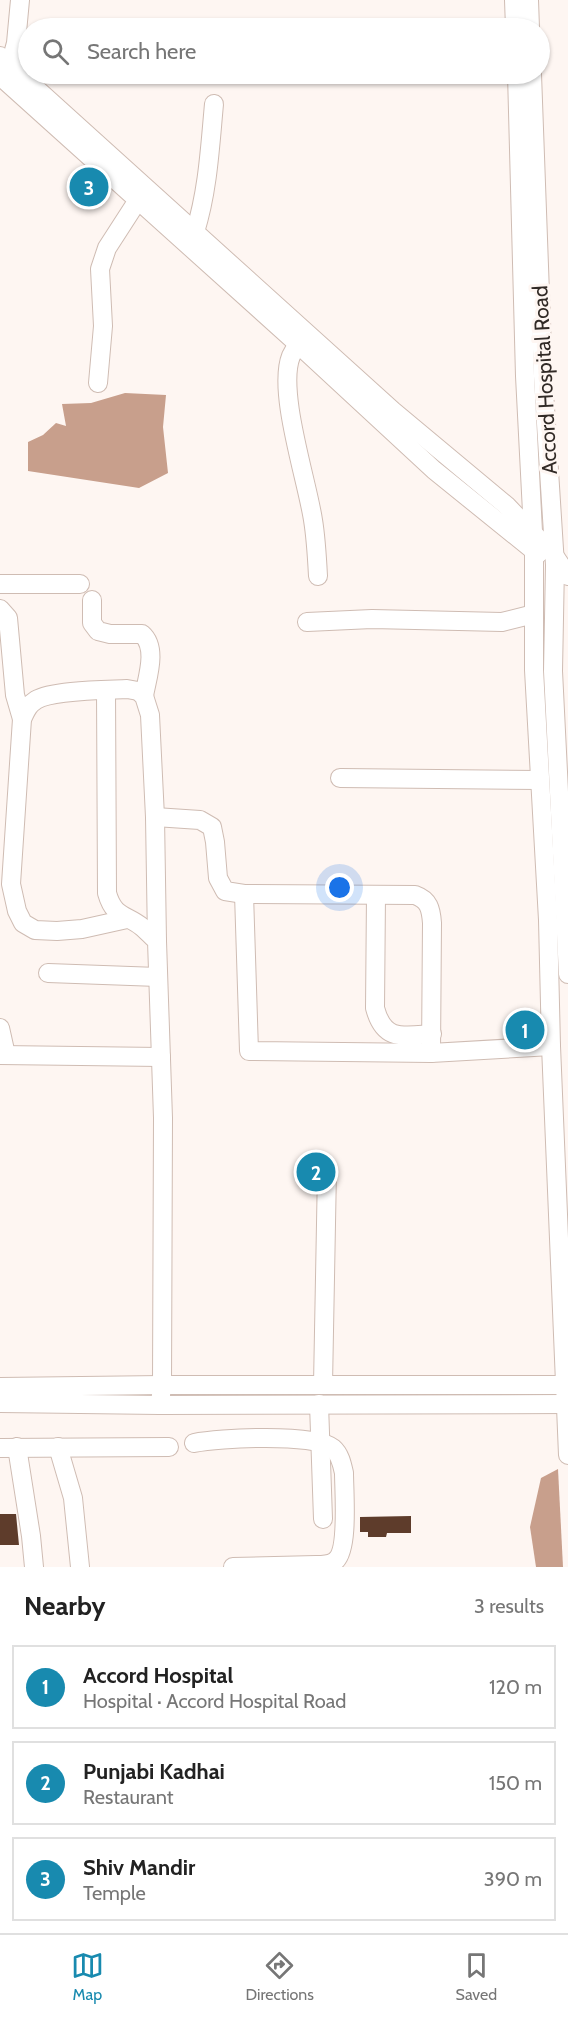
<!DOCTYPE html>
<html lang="en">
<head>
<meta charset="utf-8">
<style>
	body { margin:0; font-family:Cabin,sans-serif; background:#f6f6f6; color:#222 }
	.you { position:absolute; left:340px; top:888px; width:21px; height:21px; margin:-15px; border:4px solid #fff; border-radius:50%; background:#1a73e8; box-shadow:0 0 0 9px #1a73e833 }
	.badge { display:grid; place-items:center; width:39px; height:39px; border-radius:50%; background:#188aaf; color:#fff; font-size:20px; font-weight:700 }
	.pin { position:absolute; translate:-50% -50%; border:3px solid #fff; box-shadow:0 2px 6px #0006 }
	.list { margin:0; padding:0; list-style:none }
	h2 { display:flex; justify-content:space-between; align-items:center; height:78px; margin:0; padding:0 24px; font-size:26px }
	h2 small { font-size:20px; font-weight:400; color:#767676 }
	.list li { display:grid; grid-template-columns:39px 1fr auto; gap:18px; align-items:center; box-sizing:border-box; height:84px; margin:0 12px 12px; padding:0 12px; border:2px solid #e0e0e0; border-radius:0px }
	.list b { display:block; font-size:22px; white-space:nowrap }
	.list p { margin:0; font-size:20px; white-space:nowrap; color:#767676 }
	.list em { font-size:20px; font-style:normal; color:#767676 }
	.icon { flex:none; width:33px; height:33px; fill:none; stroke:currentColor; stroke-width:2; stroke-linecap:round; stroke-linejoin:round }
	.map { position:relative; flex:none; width:568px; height:1567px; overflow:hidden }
	.search { position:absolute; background:#fff; box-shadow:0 2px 4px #0004; left:18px; right:18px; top:18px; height:66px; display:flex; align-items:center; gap:15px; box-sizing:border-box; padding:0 21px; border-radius:33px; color:#767676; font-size:22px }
	.sheet { height:366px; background:#fff }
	nav { display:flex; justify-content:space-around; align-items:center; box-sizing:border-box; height:84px; border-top:2px solid #e0e0e0; background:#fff; font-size:16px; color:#767676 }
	nav a { display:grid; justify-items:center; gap:3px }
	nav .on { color:#188aaf }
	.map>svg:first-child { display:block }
</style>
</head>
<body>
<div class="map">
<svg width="568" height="1567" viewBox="0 0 568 1567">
	<rect width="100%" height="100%" fill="#fef6f2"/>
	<g fill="#c89f8c">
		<path d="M125 393 166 395 163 427 168 473 139 488 28 471V442L43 435 56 423 66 426 62 404 91 403Z"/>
		<path d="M558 1469 563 1567H536L530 1527 541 1478Z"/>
	</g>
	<g fill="#5e3c2b">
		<path d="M0 1514H16L19 1545H0Z"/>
		<path d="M411 1516V1533H387L386 1537H368V1532H360V1517Z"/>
	</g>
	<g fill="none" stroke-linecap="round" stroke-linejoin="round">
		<g stroke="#cfbcb3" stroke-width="20">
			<g id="minor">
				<path d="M514 0 515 28"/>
				<path d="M529 0 530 28"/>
				<path d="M0 56 393 411 507 506 554 555 568 576"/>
				<path d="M10 65 16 43 20 0"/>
				<path d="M517 74 525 376 534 551V670L548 920 551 1046 568 1455"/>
				<path d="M532 74 543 376 555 565 553 671 568 974"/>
				<path d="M0 76 298 344 434 470 538 554"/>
				<path d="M195 232C208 190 210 147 214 104"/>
				<path d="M298 344C296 347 293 352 291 356 277 391 307 480 313 520 316 538 317 557 318 576"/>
				<path d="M98 383 103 326 100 269 107 248 138 200"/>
				<path d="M0 584H80"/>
				<path d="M92 600V623L98 631 110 634H142C158 648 147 678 144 696"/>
				<path d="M0 609 8 618 15 695 22 719"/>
				<path d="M307 622 372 619 502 622 534 614"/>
				<path d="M106 690 107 893C114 918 126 914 142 927 147 931 152 937 157 941L163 1118 162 1385 160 1405"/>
				<path d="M340 778 540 780"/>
				<path d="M155 817 200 820 212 827 215 842 218 878 225 891 244 894 415 895C429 900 431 909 432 923L431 1053"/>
				<path d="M244 894 249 1051 431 1053 551 1046"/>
				<path d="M376 895 375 1008C384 1042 403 1036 432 1034"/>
				<path d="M127 919 82 929 57 931 35 930 23 923 17 911 11 884 22 719C26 711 28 705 36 700 52 690 107 690 127 689L138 691 144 696 150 715 155 817 157 941"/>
				<path d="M48 973 158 977"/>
				<path d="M0 1028 6 1055"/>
				<path d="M0 1055 161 1057"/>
				<path d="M323 1385 327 1170"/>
				<path d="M0 1387 162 1385H568"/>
				<path d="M0 1403 160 1405 568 1404"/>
				<path d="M319 1404 323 1519"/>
				<path d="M194 1443C219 1438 314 1433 333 1448 340 1454 342 1464 344 1473 344 1491 349 1551 335 1561 330 1565 323 1565 316 1565L233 1567"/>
				<path d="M17 1447 31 1536 34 1567"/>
				<path d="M58 1447 73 1498 80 1567"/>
				<path d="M0 1448 169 1447"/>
			</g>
		</g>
		<use href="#minor" stroke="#fff" stroke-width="18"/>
	</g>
	<g text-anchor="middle" stroke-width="6" stroke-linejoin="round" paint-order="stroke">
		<g font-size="21" fill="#312a26" stroke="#fef6f2">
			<text transform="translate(545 380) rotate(-93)" y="7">Accord Hospital Road</text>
		</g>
	</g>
</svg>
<div class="you"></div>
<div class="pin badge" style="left:525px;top:1030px">1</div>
<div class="pin badge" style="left:316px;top:1172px">2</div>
<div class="pin badge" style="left:89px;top:187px">3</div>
<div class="search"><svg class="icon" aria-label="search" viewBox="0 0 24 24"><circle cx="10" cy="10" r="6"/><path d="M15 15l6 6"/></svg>Search here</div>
</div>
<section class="sheet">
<h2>Nearby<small>3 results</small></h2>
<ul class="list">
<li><span class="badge">1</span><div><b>Accord Hospital</b><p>Hospital · Accord Hospital Road</p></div><em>120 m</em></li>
<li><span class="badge">2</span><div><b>Punjabi Kadhai</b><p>Restaurant</p></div><em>150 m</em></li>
<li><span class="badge">3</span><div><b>Shiv Mandir</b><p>Temple</p></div><em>390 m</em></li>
</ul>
</section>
<nav>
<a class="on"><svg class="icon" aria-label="map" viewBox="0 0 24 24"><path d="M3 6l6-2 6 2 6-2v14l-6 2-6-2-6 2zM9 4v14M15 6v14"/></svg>Map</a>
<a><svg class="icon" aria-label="directions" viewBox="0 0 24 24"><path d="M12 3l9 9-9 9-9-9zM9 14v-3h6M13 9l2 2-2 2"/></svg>Directions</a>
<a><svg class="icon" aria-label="saved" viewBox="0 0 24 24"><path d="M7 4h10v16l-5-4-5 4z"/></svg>Saved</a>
</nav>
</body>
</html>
